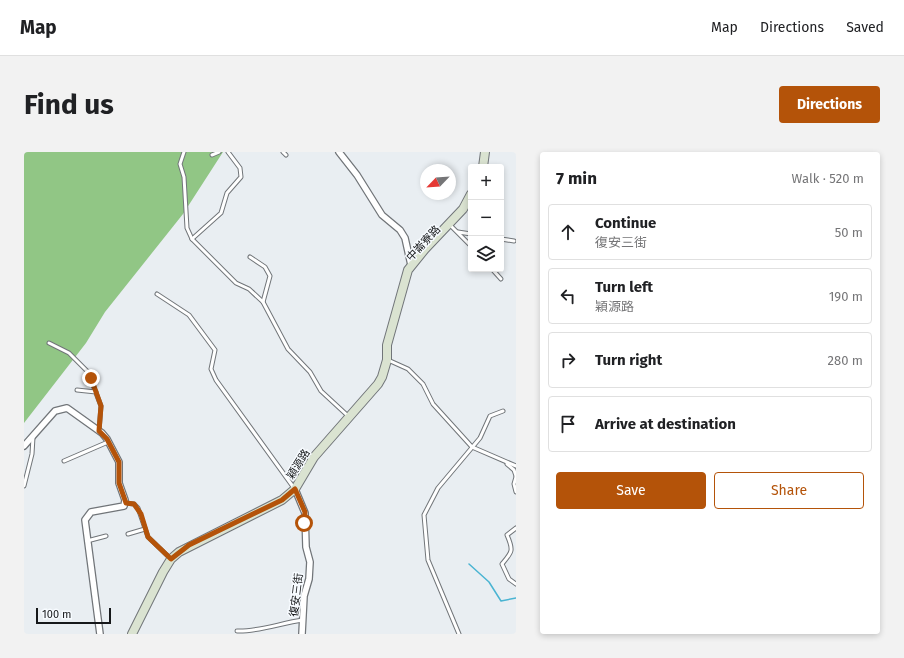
<!DOCTYPE html>
<html lang="en">
<head>
<meta charset="utf-8">
<style>
	body { margin:0; font-family:"Fira Sans","Noto Sans TC",sans-serif; background:#f2f2f2; color:#202124 }
	.controls { position:absolute; right:12px; top:12px; display:grid; overflow:hidden; border-radius:4px; box-shadow:0 2px 6px #0003 }
	.controls button { width:36px; height:36px; display:grid; place-items:center; padding:0; border:0; border-bottom:1px solid #e0e0e0; background:#fff; color:#202124; font:20px sans-serif }
	.compass { position:absolute; left:396px; top:12px; width:36px; height:36px; border-radius:50%; background:#fff; box-shadow:0 2px 6px #0003; rotate:245deg }
	.scale { position:absolute; left:12px; bottom:10px; width:75px; box-sizing:border-box; padding-left:4px; border:2px solid #16181a; border-top:0; font-size:11px; line-height:14px; white-space:nowrap; color:#16181a; -webkit-text-stroke:3px #f7fbff; paint-order:stroke }
	.stop { position:absolute; width:12px; height:12px; margin:-9px; border:3px solid #b45309; border-radius:50%; background:#fff }
	.stop.end { background:#b45309; border-color:#fff; box-shadow:0 1px 4px #0008 }
	.list { margin:0; padding:0; list-style:none }
	h2 { display:flex; justify-content:space-between; align-items:center; height:52px; margin:0; padding:0 16px; font-size:17px }
	h2 small { font-size:13px; font-weight:400; color:#757577 }
	.list li { display:grid; grid-template-columns:26px 1fr auto; gap:12px; align-items:center; box-sizing:border-box; height:56px; margin:0 8px 8px; padding:0 8px; border:1px solid #e0e0e0; border-radius:4px }
	.list b { display:block; font-size:15px; white-space:nowrap }
	.list p { margin:0; font-size:13px; white-space:nowrap; color:#757577 }
	.list em { font-size:13px; font-style:normal; color:#757577 }
	.actions { display:flex; gap:8px; padding:12px 16px }
	.actions a { flex:1; padding:9px 0; border:1px solid #b45309; border-radius:4px; text-align:center; font-size:14px; color:#b45309 }
	.actions .main { background:#b45309; color:#fff }
	.icon { flex:none; width:22px; height:22px; fill:none; stroke:currentColor; stroke-width:2; stroke-linecap:round; stroke-linejoin:round }
	.map { position:relative; flex:none; width:492px; height:482px; overflow:hidden; border-radius:4px }
	header { display:flex; align-items:center; gap:24px; box-sizing:border-box; height:56px; padding:0 20px; background:#fff; border-bottom:1px solid #e0e0e0 }
	header strong { font-size:19px }
	nav { display:flex; gap:22px; margin-inline-start:auto; font-size:14px }
	.intro { display:flex; align-items:center; justify-content:space-between; box-sizing:border-box; height:96px; padding:0 24px }
	h1 { margin:0; font-size:28px }
	.button { padding:10px 18px; border-radius:4px; background:#b45309; color:#fff; font-size:14px; font-weight:700 }
	main { display:flex; gap:24px; padding:0 24px }
	aside { flex:1; background:#fff; border-radius:4px; box-shadow:0 2px 6px #0003 }
	.map>svg:first-child { display:block }
</style>
</head>
<body>
<header>
<strong>Map</strong>
<nav><a>Map</a><a>Directions</a><a>Saved</a></nav>
</header>
<div class="intro"><h1>Find us</h1><a class="button">Directions</a></div>
<main>
<div class="map">
<svg width="492" height="482" viewBox="0 0 492 482">
	<rect width="100%" height="100%" fill="#e9eef2"/>
	<path fill="#91c685" d="M0 0H199L159 62 81 160 62 191 0 271Z"/>
	<g fill="none" stroke-linecap="round" stroke-linejoin="round">
		<path stroke="#4ab4d2" stroke-width="1.5" d="M445 412 465 430 477 449 492 446"/>
		<g stroke="#717579" stroke-width="5">
			<g id="lane">
				<path d="M160 0 156 12 160 25 163 76 168 87 212 131 225 137 239 150 264 197 286 220 297 239 323 263 324 266"/>
				<path d="M259 0 262 3"/>
				<path d="M188 3 195 0"/>
				<path d="M426 73 447 94"/>
				<path d="M434 80 447 82"/>
				<path d="M168 87 197 61 203 41 217 25 216 16 204 0"/>
				<path d="M477 87 490 89"/>
				<path d="M226 105 241 115 246 124 239 150"/>
				<path d="M468 117 477 127"/>
				<path d="M133 142 165 163 191 198 187 217 192 228 270 336"/>
				<path d="M25 191 45 201 64 220 77 254 75 279"/>
				<path d="M364 208 384 217 399 232 409 252 448 295 492 314"/>
				<path d="M53 238 72 240"/>
				<path d="M40 309 84 290"/>
				<path d="M483 312 490 318 492 324"/>
				<path d="M492 325 490 332 492 340"/>
				<path d="M0 334 8 302 9 285"/>
				<path d="M102 351 110 352 114 356 124 385 147 407"/>
				<path d="M492 376 483 383C490 399 488 400 478 412L485 427 492 432"/>
				<path d="M104 382 121 377"/>
				<path d="M63 389 82 384"/>
				<path d="M213 479C234 480 257 471 279 468"/>
				<path d="M435 482 404 408 400 363 414 336 456 286 466 264 479 259"/>
			</g>
		</g>
		<g stroke="#717579" stroke-width="8">
			<g id="street">
				<path d="M315 0 333 23 358 63 376 78 381 86 387 113"/>
				<path d="M0 294 31 259 43 256 78 281 83 287 95 310V331L101 348 100 354 67 360 61 368 76 482"/>
				<path d="M271 337 281 361 282 395 286 410 285 427 280 444 278 482"/>
			</g>
		</g>
		<g stroke="#717579" stroke-width="10">
			<g id="secondary">
				<path d="M459 15 461 0"/>
				<path d="M108 482 139 420 147 407 155 400 258 348 271 337 290 305 354 232 358 225 363 208V193L384 118 401 97 439 57 447 42"/>
			</g>
		</g>
		<use href="#lane" stroke="#fff" stroke-width="3"/>
		<use href="#street" stroke="#fff" stroke-width="5.5"/>
		<use href="#secondary" stroke="#dae3d1" stroke-width="8"/>
	</g>
	<g fill="none" stroke-linecap="round" stroke-linejoin="round">
		<path stroke="#b45309" stroke-width="5" d="M67 226 77 254 75 279 83 287 95 310V331L102 351 110 352 117 362 124 385 147 407 165 393 258 348 271 337 281 360 280 371"/>
	</g>
	<g text-anchor="middle" stroke-width="3" stroke-linejoin="round" paint-order="stroke">
		<g font-size="11" fill="#16181a" stroke="#f7fbff">
			<text transform="translate(399 91) rotate(-47)" y="4">中崙寮路</text>
			<text transform="translate(274 312) rotate(-58)" y="4">穎源路</text>
			<text transform="translate(272 443) rotate(-83)" y="4">復安三街</text>
		</g>
	</g>
</svg>
<div class="controls">
<button>+</button>
<button>−</button>
<button><svg class="icon" aria-label="layers" viewBox="0 0 24 24"><path d="M12 4l9 5-9 5-9-5zM3 14l9 5 9-5"/></svg></button>
</div>
<svg class="compass" viewBox="-18 -18 36 36"><path d="M0-13l5 13h-10z" fill="#e53935"/><path d="M0 13l5-13h-10z" fill="#757577"/></svg>
<div class="scale">100 m</div>
<div class="stop" style="left:280px;top:371px"></div>
<div class="stop end" style="left:67px;top:226px"></div>
</div>
<aside>
<h2>7 min<small>Walk · 520 m</small></h2>
<ul class="list">
<li><svg class="icon" aria-label="ahead" viewBox="0 0 24 24"><path d="M12 20V5M6 11l6-6 6 6"/></svg><div><b>Continue</b><p>復安三街</p></div><em>50 m</em></li>
<li><svg class="icon" aria-label="left" viewBox="0 0 24 24"><path d="M17 20v-9H6M10 6l-5 5 5 5"/></svg><div><b>Turn left</b><p>穎源路</p></div><em>190 m</em></li>
<li><svg class="icon" aria-label="right" viewBox="0 0 24 24"><path d="M7 20v-9h11M14 6l5 5-5 5"/></svg><div><b>Turn right</b></div><em>280 m</em></li>
<li><svg class="icon" aria-label="arrive" viewBox="0 0 24 24"><path d="M6 21V4h12l-3 4 3 4H6"/></svg><div><b>Arrive at destination</b></div></li>
</ul>
<div class="actions"><a class="main">Save</a><a>Share</a></div>
</aside>
</main>
</body>
</html>
